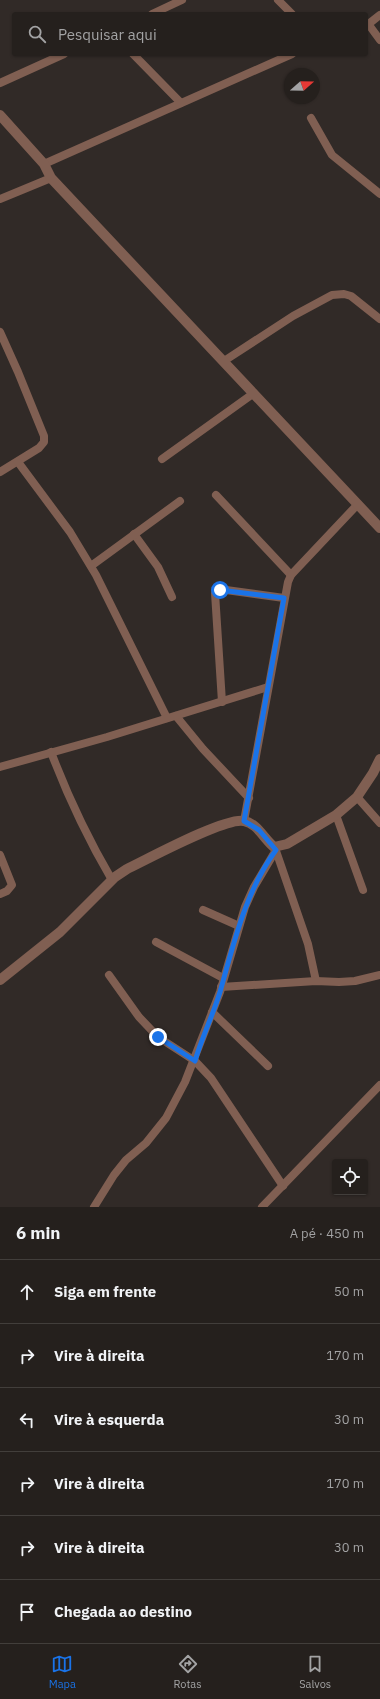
<!DOCTYPE html>
<html lang="pt">
<head>
<meta charset="utf-8">
<style>
	body { margin:0; font-family:"IBM Plex Sans",sans-serif; background:#312d2a; color:#f1f3f6 }
	.controls { position:absolute; right:12px; bottom:12px; display:grid; overflow:hidden; border-radius:4px; box-shadow:0 1px 3px #0004 }
	.controls button { width:36px; height:36px; display:grid; place-items:center; padding:0; border:0; border-bottom:1px solid #423e3b; background:#25201d; color:#f1f3f6; font:20px sans-serif }
	.compass { position:absolute; left:284px; top:68px; width:36px; height:36px; border-radius:50%; background:#25201d; box-shadow:0 1px 3px #0004; rotate:70deg }
	.stop { position:absolute; width:12px; height:12px; margin:-9px; border:3px solid #1a73e8; border-radius:50%; background:#fff }
	.stop.end { background:#1a73e8; border-color:#fff; box-shadow:0 1px 4px #0008 }
	.list { margin:0; padding:0; list-style:none }
	h2 { display:flex; justify-content:space-between; align-items:center; height:52px; margin:0; padding:0 16px; font-size:17px }
	h2 small { font-size:13px; font-weight:400; color:#a3a3a4 }
	.list li { display:grid; grid-template-columns:26px 1fr auto; gap:12px; align-items:center; box-sizing:border-box; height:64px; padding:0 16px; border-top:1px solid #423e3b }
	.list b { display:block; font-size:15px; white-space:nowrap }
	.list em { font-size:13px; font-style:normal; color:#a3a3a4 }
	.icon { flex:none; width:22px; height:22px; fill:none; stroke:currentColor; stroke-width:2; stroke-linecap:round; stroke-linejoin:round }
	.map { position:relative; flex:none; width:380px; height:1207px; overflow:hidden }
	.search { position:absolute; background:#25201d; box-shadow:0 1px 3px #0004; left:12px; right:12px; top:12px; height:44px; display:flex; align-items:center; gap:10px; box-sizing:border-box; padding:0 14px; border-radius:4px; color:#a3a3a4; font-size:15px }
	.sheet { height:436px; background:#25201d }
	nav { display:flex; justify-content:space-around; align-items:center; box-sizing:border-box; height:56px; border-top:1px solid #423e3b; background:#25201d; font-size:11px; color:#a3a3a4 }
	nav a { display:grid; justify-items:center; gap:2px }
	nav .on { color:#1a73e8 }
	.map>svg:first-child { display:block }
</style>
</head>
<body>
<div class="map">
<svg width="380" height="1207" viewBox="0 0 380 1207">
	<rect width="100%" height="100%" fill="#312a27"/>
	<g fill="none" stroke-linecap="round" stroke-linejoin="round">
		<g stroke="#805f52" stroke-width="8">
			<path d="M278 0 292 14"/>
			<path d="M152 14 182 0"/>
			<path d="M369 25 380 40"/>
			<path d="M366 26 380 15"/>
			<path d="M133 54 181 103"/>
			<path d="M0 83 64 54"/>
			<path d="M311 118 332 155 380 194"/>
			<path d="M44 164 292 54"/>
			<path d="M0 199 51 178"/>
			<path d="M0 332 18 372 44 436V442L39 448 0 472"/>
			<path d="M224 361 293 316 332 295 344 294 351 296 380 319"/>
			<path d="M162 459 254 393"/>
			<path d="M18 462 70 532 96 575 167 718"/>
			<path d="M216 495 291 575"/>
			<path d="M134 534 158 567 172 597"/>
			<path d="M91 566 180 501"/>
			<path d="M222 702 215 593 220 590H226L284 598"/>
			<path d="M176 716 203 749 249 798"/>
			<path d="M51 752C68 797 88 839 112 880"/>
			<path d="M0 767 107 737 268 687"/>
			<path d="M357 797 380 823"/>
			<path d="M336 815 363 890"/>
			<path d="M244 821 288 582 291 575 358 504"/>
			<path d="M275 848 308 944 316 981"/>
			<path d="M0 855 12 885 7 891 0 894"/>
			<path d="M203 910 239 926"/>
			<path d="M156 942 223 978"/>
			<path d="M109 975 139 1017 158 1037 195 1061 211 1078 283 1186"/>
			<path d="M221 987 316 981 339 982 355 981 380 975"/>
			<path d="M212 1012 268 1066"/>
			<path d="M94 1207 114 1175 126 1160 146 1143 166 1118 185 1082 220 992 245 907 254 887 276 850"/>
			<path d="M262 1207 380 1085"/>
		</g>
		<g stroke="#805f52" stroke-width="10">
			<path d="M0 115 44 164 51 178 380 528"/>
			<path d="M0 980 60 932 115 877 127 869C148 859 225 817 244 821 257 823 264 839 274 847L287 844 336 815 357 797 373 773 380 759"/>
		</g>
	</g>
	<g fill="none" stroke-linecap="round" stroke-linejoin="round">
		<path stroke="#1a73e8" stroke-width="5" d="M158 1037 195 1061C202 1037 213 1015 220 992 234 943 245 892 276 850L259 830 244 821 284 598 220 590"/>
	</g>
</svg>
<div class="controls">
<button><svg class="icon" aria-label="locate" viewBox="0 0 24 24"><circle cx="12" cy="12" r="6"/><path d="M12 2v4M12 18v4M2 12h4M18 12h4"/></svg></button>
</div>
<svg class="compass" viewBox="-18 -18 36 36"><path d="M0-13l5 13h-10z" fill="#e53935"/><path d="M0 13l5-13h-10z" fill="#a3a3a4"/></svg>
<div class="stop" style="left:220px;top:590px"></div>
<div class="stop end" style="left:158px;top:1037px"></div>
<div class="search"><svg class="icon" aria-label="search" viewBox="0 0 24 24"><circle cx="10" cy="10" r="6"/><path d="M15 15l6 6"/></svg>Pesquisar aqui</div>
</div>
<section class="sheet">
<h2>6 min<small>A pé · 450 m</small></h2>
<ul class="list">
<li><svg class="icon" aria-label="ahead" viewBox="0 0 24 24"><path d="M12 20V5M6 11l6-6 6 6"/></svg><div><b>Siga em frente</b></div><em>50 m</em></li>
<li><svg class="icon" aria-label="right" viewBox="0 0 24 24"><path d="M7 20v-9h11M14 6l5 5-5 5"/></svg><div><b>Vire à direita</b></div><em>170 m</em></li>
<li><svg class="icon" aria-label="left" viewBox="0 0 24 24"><path d="M17 20v-9H6M10 6l-5 5 5 5"/></svg><div><b>Vire à esquerda</b></div><em>30 m</em></li>
<li><svg class="icon" aria-label="right" viewBox="0 0 24 24"><path d="M7 20v-9h11M14 6l5 5-5 5"/></svg><div><b>Vire à direita</b></div><em>170 m</em></li>
<li><svg class="icon" aria-label="right" viewBox="0 0 24 24"><path d="M7 20v-9h11M14 6l5 5-5 5"/></svg><div><b>Vire à direita</b></div><em>30 m</em></li>
<li><svg class="icon" aria-label="arrive" viewBox="0 0 24 24"><path d="M6 21V4h12l-3 4 3 4H6"/></svg><div><b>Chegada ao destino</b></div></li>
</ul>
</section>
<nav>
<a class="on"><svg class="icon" aria-label="map" viewBox="0 0 24 24"><path d="M3 6l6-2 6 2 6-2v14l-6 2-6-2-6 2zM9 4v14M15 6v14"/></svg>Mapa</a>
<a><svg class="icon" aria-label="directions" viewBox="0 0 24 24"><path d="M12 3l9 9-9 9-9-9zM9 14v-3h6M13 9l2 2-2 2"/></svg>Rotas</a>
<a><svg class="icon" aria-label="saved" viewBox="0 0 24 24"><path d="M7 4h10v16l-5-4-5 4z"/></svg>Salvos</a>
</nav>
</body>
</html>
